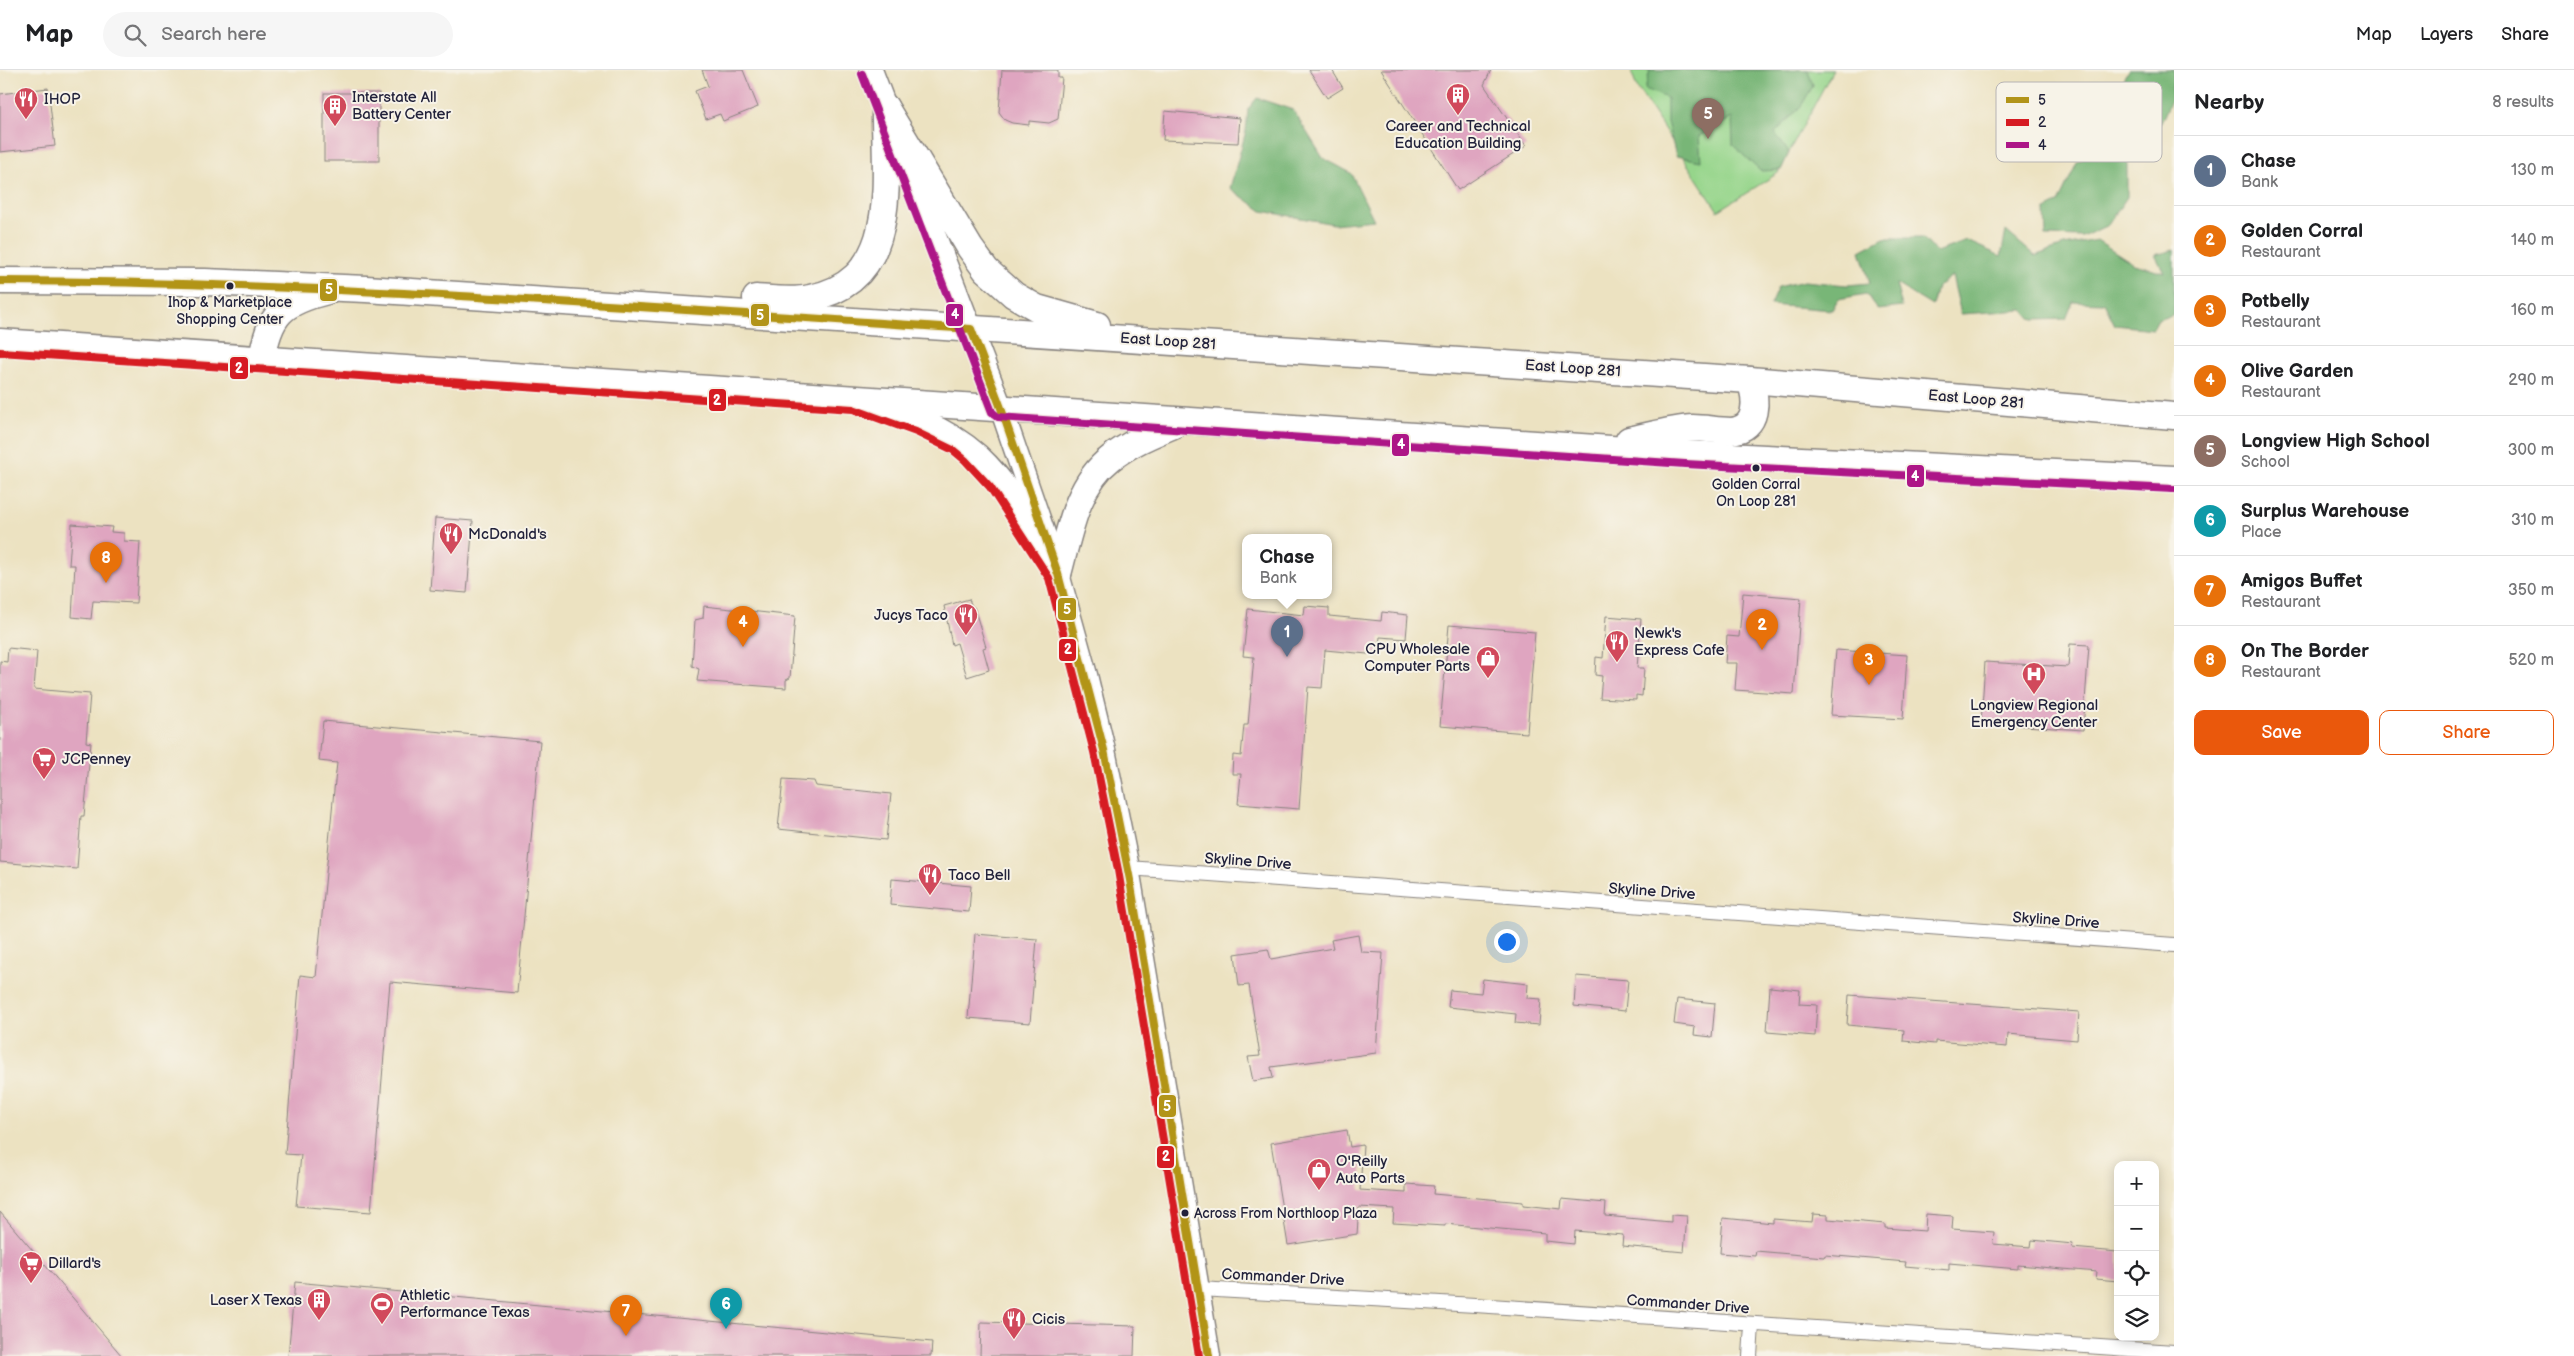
<!DOCTYPE html>
<html lang="en">
<head>
<meta charset="utf-8">
<style>
	body { margin:0; font-family:"Balsamiq Sans",sans-serif; background:#f6f6f6; color:#202124 }
	.controls { position:absolute; right:15px; bottom:15px; display:grid; overflow:hidden; border-radius:10px; box-shadow:0 2px 12px #0003 }
	.controls button { width:45px; height:45px; display:grid; place-items:center; padding:0; border:0; border-bottom:1px solid #e0e0e0; background:#fff; color:#202124; font:25px sans-serif }
	.you { position:absolute; left:1506px; top:871px; width:18px; height:18px; margin:-12px; border:4px solid #fff; border-radius:50%; background:#1a73e8; box-shadow:0 0 0 8px #1a73e833 }
	.badge { display:grid; place-items:center; width:32px; height:32px; border-radius:50%; background:#ea580c; color:#fff; font-size:16px; font-weight:700 }
	.pin { position:absolute; translate:-50% -41px; filter:drop-shadow(0 1px 2px #0008) }
	.pin::after { content:''; position:absolute; top:26px; width:18px; height:15px; background:inherit; clip-path:polygon(0 0,100% 0,50% 100%) }
	.popup { position:absolute; left:1242px; top:464px; width:90px; height:65px; box-sizing:border-box; display:grid; place-content:center; border-radius:10px; background:#fff; filter:drop-shadow(0 1px 4px #0005); font-size:16px; white-space:nowrap; color:#757577 }
	.popup b { font-size:19px; color:#202124 }
	.popup::after { content:''; position:absolute; left:50%; top:100%; margin-left:-10px; border:10px solid transparent; border-top-color:#fff }
	.list { margin:0; padding:0; list-style:none }
	h2 { display:flex; justify-content:space-between; align-items:center; height:65px; margin:0; padding:0 20px; font-size:21px }
	h2 small { font-size:16px; font-weight:400; color:#757577 }
	.list li { display:grid; grid-template-columns:32px 1fr auto; gap:15px; align-items:center; box-sizing:border-box; height:70px; padding:0 20px; border-top:1px solid #e0e0e0 }
	.list b { display:block; font-size:19px; white-space:nowrap }
	.list p { margin:0; font-size:16px; white-space:nowrap; color:#757577 }
	.list em { font-size:16px; font-style:normal; color:#757577 }
	.actions { display:flex; gap:10px; padding:15px 20px }
	.actions a { flex:1; padding:11px 0; border:1px solid #ea580c; border-radius:10px; text-align:center; font-size:18px; color:#ea580c }
	.actions .main { background:#ea580c; color:#fff }
	.icon { flex:none; width:28px; height:28px; fill:none; stroke:currentColor; stroke-width:2; stroke-linecap:round; stroke-linejoin:round }
	.map { position:relative; flex:none; width:2174px; height:1286px; overflow:hidden }
	header { display:flex; align-items:center; gap:30px; box-sizing:border-box; height:70px; padding:0 25px; background:#fff; border-bottom:1px solid #e0e0e0 }
	header strong { font-size:24px }
	nav { display:flex; gap:28px; margin-inline-start:auto; font-size:18px }
	.search { width:350px; height:45px; background:#f6f6f6; display:flex; align-items:center; gap:12px; box-sizing:border-box; padding:0 18px; border-radius:28px; color:#757577; font-size:19px }
	main { display:flex }
	aside { flex:1; background:#fff }
	.map>svg:first-child { display:block }
</style>
</head>
<body>
<header>
<strong>Map</strong>
<div class="search"><svg class="icon" aria-label="search" viewBox="0 0 24 24"><circle cx="10" cy="10" r="6"/><path d="M15 15l6 6"/></svg>Search here</div>
<nav><a>Map</a><a>Layers</a><a>Share</a></nav>
</header>
<main>
<div class="map">
<svg width="2174" height="1286" viewBox="0 0 2174 1286">
	<rect width="100%" height="100%" fill="#f7f3e8"/>
	<filter id="ink" filterUnits="userSpaceOnUse"><feTurbulence type="fractalNoise" baseFrequency=".02" numOctaves="2"/><feDisplacementMap in="SourceGraphic" scale="10" xChannelSelector="R" yChannelSelector="G"/><feConvolveMatrix kernelMatrix="1 2 1 2 8 2 1 2 1" color-interpolation-filters="sRGB"/></filter>
	<filter id="wash" filterUnits="userSpaceOnUse"><feTurbulence type="fractalNoise" baseFrequency=".0096" numOctaves="4" result="noise"/><feDisplacementMap in="SourceGraphic" scale="20" xChannelSelector="R" yChannelSelector="G"/><feGaussianBlur stdDeviation="1.12" result="paint"/><feColorMatrix in="noise" values="0 0 0 0 0 0 0 0 0 0 0 0 0 0 0 0 0 1.4 0 .05"/><feComposite in="paint" operator="in"/></filter>
	<g filter="url(#wash)">
		<rect width="100%" height="100%" fill="#ece2c1"/>
		<path fill="#96d58b" stroke="#5c7c63" d="M1631 0H1833L1778 103 1718 141 1636 16Z"/>
		<g fill="#78b677" stroke="#4d6c59">
			<path d="M1650 0H1808L1813 16 1801 36 1775 63 1789 83 1781 100 1760 101 1733 75 1732 48 1699 66 1701 91 1676 86 1667 52V28L1645 19Z"/>
			<path d="M2128 0H2174L2171 30 2153 71 2127 85V127L2108 155 2082 167 2046 166 2045 141 2058 133 2077 93 2104 74 2105 44Z"/>
			<path d="M1257 28 1293 40 1323 88 1351 103 1374 150 1334 154 1262 141 1230 118 1246 61 1248 39Z"/>
			<path d="M2006 161 2035 186 2064 176 2097 170 2134 194 2164 202 2155 185 2174 180V244L2158 250 2153 259 2115 255 2104 233 2073 232 2066 249 2033 250 2024 240 1961 244 1952 206 1937 217 1932 236 1896 214 1902 237 1878 240 1866 224 1838 229 1832 240 1770 235 1778 217 1804 211 1847 215 1870 213 1860 181 1884 168H1923L1936 182 1967 171 2001 186Z"/>
		</g>
		<g id="blocks">
			<g fill="#dfa5c0">
				<path d="M702 0H743L758 37 723 51 720 44 706 49 695 21 708 16Z"/>
				<path d="M1002 0H1058V8H1062L1058 49 1049 53 1029 51V55L1012 53 1005 50 999 42Z"/>
				<path d="M1309 0H1332L1343 18 1327 28Z"/>
				<path d="M1381 0H1491L1484 15 1526 76 1458 120Z"/>
				<path d="M48 18 55 76 0 82V24Z"/>
				<rect x="324" y="23" width="55" height="68"/>
				<path d="M1165 41 1240 48 1238 73 1163 70Z"/>
				<path d="M435 448 473 451 467 523 430 520Z"/>
				<path d="M72 454 112 457 111 462 124 463V471L140 472 136 533 93 531 91 549 72 547 75 495H69Z"/>
				<path d="M1743 523 1801 528 1794 624 1735 620 1737 593H1725L1727 566 1739 567Z"/>
				<path d="M969 529 972 537H974L986 577 983 578 989 600 967 607 957 573 952 575 944 536Z"/>
				<path d="M704 536 795 546 790 608 786 610V618L697 611 699 599 692 596 695 550 703 548Z"/>
				<path d="M1305 536 1329 538V546L1381 551 1382 542 1408 545 1406 569 1380 567 1378 585 1325 580 1322 618 1308 617 1299 739 1238 734 1241 704H1232L1233 685 1241 686 1244 655H1248L1254 587 1243 586 1248 539 1304 545Z"/>
				<path d="M1606 546 1641 549 1637 598H1644L1642 626 1636 625V630L1600 628 1602 606 1595 605 1596 587 1603 588Z"/>
				<path d="M1449 555 1535 562 1527 663 1440 656Z"/>
				<path d="M2070 574 2089 575 2083 660 1981 653 1985 592 2068 597Z"/>
				<path d="M8 578 37 581 34 619 90 624 86 672 91 673 84 746H81L77 799 0 792V591L7 592Z"/>
				<path d="M1836 580 1907 585 1903 649 1831 645Z"/>
				<path d="M323 651 540 671 517 923 390 912 371 1142 296 1136 301 1085 285 1084 300 905 316 907 334 720 337 693 319 691Z"/>
				<path d="M783 709 814 711 816 716 891 724 886 770 778 759Z"/>
				<path d="M892 809 971 816 969 842 890 835Z"/>
				<path d="M975 864 1037 869 1030 953 968 948Z"/>
				<path d="M1358 865 1361 882 1383 883 1376 983 1271 997 1273 1008 1253 1011 1248 987 1260 986 1249 915 1239 916 1235 884 1268 879 1271 889 1333 878 1331 870Z"/>
				<path d="M1576 906 1628 910 1625 941 1574 936Z"/>
				<path d="M1483 909 1528 914 1527 928 1541 929 1539 955 1515 953 1516 944 1448 937 1450 920 1481 923Z"/>
				<path d="M1770 917 1800 920 1799 934 1817 935 1815 966 1767 962Z"/>
				<path d="M1849 925 2079 942 2077 970 2008 964 2007 977 1935 971V974L1903 971 1904 960 1847 955Z"/>
				<path d="M1677 929 1715 933 1712 967 1694 965 1695 957 1674 954Z"/>
				<path d="M1347 1060 1350 1077 1363 1075 1360 1120 1406 1123V1114L1434 1116 1433 1124 1523 1132V1135L1561 1139 1562 1129 1606 1133 1605 1146 1671 1152V1145L1687 1146 1684 1182 1622 1176 1623 1165 1575 1161 1574 1174 1545 1171V1163L1445 1154V1156L1393 1153 1394 1139 1359 1137 1357 1164 1288 1175 1271 1073Z"/>
				<path d="M0 1142 122 1286H0Z"/>
				<path d="M1813 1144 1828 1145V1149L1885 1154V1158L1925 1161 1926 1144 1953 1146 1952 1159 1994 1162 1993 1174 2031 1177 2032 1170 2073 1174 2072 1178 2118 1182V1211L2096 1209 2097 1202 2018 1195V1199L1949 1193V1200L1905 1196 1906 1192 1825 1185 1824 1187 1756 1181 1755 1186 1720 1183 1723 1148 1773 1153V1149L1812 1152Z"/>
				<path d="M295 1212 932 1272 931 1286H288Z"/>
				<path d="M981 1252 1135 1256 1134 1286H980Z"/>
			</g>
		</g>
	</g>
	<g filter="url(#ink)">
		<use href="#blocks" fill-opacity="0" stroke="#87827e" stroke-width="1"/>
		<g fill="none" stroke-linecap="round" stroke-linejoin="round">
			<g stroke="#87827e" stroke-width="16">
				<g id="street">
					<path d="M1128 798 2174 875"/>
					<path d="M1199 1219 1475 1235 2174 1282"/>
					<path d="M1750 1286 1752 1255"/>
				</g>
			</g>
			<g stroke="#87827e" stroke-width="25">
				<path id="primary" d="M871 0 1001 338 1058 504 1086 605 1104 680 1128 798 1209 1286"/>
			</g>
			<g stroke="#87827e" stroke-width="29">
				<g id="highway">
					<path d="M885 37 970 178 986 200 1014 225 1037 238 1097 255"/>
					<path d="M0 211 205 212 366 219 1750 310 2174 346"/>
					<path d="M756 228C773 229 793 232 810 228 903 210 884 108 885 37"/>
					<path d="M0 272 1686 384 2174 409"/>
					<path d="M262 290C269 244 282 232 327 221"/>
					<path d="M884 339C921 351 959 367 986 396 1015 427 1036 468 1058 504"/>
					<path d="M1629 370C1649 366 1672 359 1693 358 1705 358 1718 361 1731 361 1759 359 1757 329 1750 310"/>
					<path d="M1058 504C1069 464 1076 415 1111 388 1131 372 1155 363 1178 353"/>
				</g>
			</g>
			<use href="#street" stroke="#fff" stroke-width="14"/>
			<use href="#primary" stroke="#fff" stroke-width="22"/>
			<use href="#highway" stroke="#fff" stroke-width="26"/>
			<g stroke="#f7f3e8" stroke-width="11">
				<path id="bus-1" d="M0 211C325 212 647 238 971 259L1001 338 1058 504 1104 680 1130 810 1209 1286"/>
			</g>
			<g stroke="#f7f3e8" stroke-width="11">
				<path id="bus-2" d="M0 282 853 339 916 362 953 380 965 390 990 417 1049 508 1094 682 1118 800 1199 1286"/>
			</g>
			<g stroke="#f7f3e8" stroke-width="11">
				<path id="bus-3" d="M862 4 992 342 998 347 1685 394 2173 419"/>
			</g>
			<use href="#bus-1" stroke="#b29419" stroke-width="8"/>
			<use href="#bus-2" stroke="#d61b22" stroke-width="8"/>
			<use href="#bus-3" stroke="#ad1687" stroke-width="8"/>
		</g>
	</g>
	<defs>
		<g id="building-pin" transform="scale(1.25)"><path d="M0 17L-7.5 6A9.5 9.5 0 1 1 7.5 6Z" fill="#d1495b" stroke="#f7f3e8"/><path d="M-4-6H4V6H1V3H-1V6H-4ZM-2.5-4.3h1.7v1.8h-1.7ZM.8-4.3h1.7v1.8H.8ZM-2.5-1h1.7V.8h-1.7ZM.8-1h1.7V.8H.8Z" fill="#fff"/></g>
		<g id="restaurant-pin" transform="scale(1.25)"><path d="M0 17L-7.5 6A9.5 9.5 0 1 1 7.5 6Z" fill="#d1495b" stroke="#f7f3e8"/><path d="M-5-6h1v4h1v-4h1v4h1v-4h1v5L-1.5 .5V6h-2V.5L-5-1ZM5-6V6H3V1.5H1.5Q1.5-4 5-6Z" fill="#fff"/></g>
		<g id="shop-pin" transform="scale(1.25)"><path d="M0 17L-7.5 6A9.5 9.5 0 1 1 7.5 6Z" fill="#d1495b" stroke="#f7f3e8"/><path d="M-5-2.5h2.3a2.7 3.5 0 0 1 5.4 0H5L5.5 6h-11ZM-1.5-2.5h3a1.5 2.3 0 0 0-3 0Z" fill="#fff"/></g>
		<g id="hospital-pin" transform="scale(1.25)"><path d="M0 17L-7.5 6A9.5 9.5 0 1 1 7.5 6Z" fill="#d1495b" stroke="#f7f3e8"/><path d="M-5-5h3v3.5h4V-5h3V5h-3V1.5h-4V5h-3Z" fill="#fff"/></g>
		<g id="supermarket-pin" transform="scale(1.25)"><path d="M0 17L-7.5 6A9.5 9.5 0 1 1 7.5 6Z" fill="#d1495b" stroke="#f7f3e8"/><path d="M-6-5.5h2.5l.6 2H6L4.5 2H-2.5L-4.4-4H-6ZM-1.5 3.2a1.3 1.3 0 1 0 .1 0ZM3 3.2a1.3 1.3 0 1 0 .1 0Z" fill="#fff"/></g>
		<g id="stadium-pin" transform="scale(1.25)"><path d="M0 17L-7.5 6A9.5 9.5 0 1 1 7.5 6Z" fill="#d1495b" stroke="#f7f3e8"/><path d="M0-5a6.5 5 0 1 0 0 10a6.5 5 0 1 0 0-10ZM-3.5-1.8h7v3.6h-7Z" fill="#fff"/></g>
	</defs>
	<g fill-rule="evenodd">
		<use href="#building-pin" x="1458" y="25"/>
		<use href="#restaurant-pin" x="26" y="29"/>
		<use href="#building-pin" x="335" y="36"/>
		<use href="#restaurant-pin" x="451" y="464"/>
		<use href="#restaurant-pin" x="966" y="545"/>
		<use href="#restaurant-pin" x="1617" y="572"/>
		<use href="#shop-pin" x="1488" y="588"/>
		<use href="#hospital-pin" x="2034" y="604"/>
		<use href="#supermarket-pin" x="44" y="689"/>
		<use href="#restaurant-pin" x="930" y="805"/>
		<use href="#shop-pin" x="1319" y="1100"/>
		<use href="#supermarket-pin" x="31" y="1193"/>
		<use href="#building-pin" x="319" y="1230"/>
		<use href="#stadium-pin" x="382" y="1234"/>
		<use href="#restaurant-pin" x="1014" y="1249"/>
	</g>
	<g fill="#22223b" stroke="#f7f3e8" stroke-width="2">
		<circle cx="230" cy="216" r="4.5"/>
		<circle cx="1756" cy="398" r="4.5"/>
		<circle cx="1185" cy="1143" r="4.5"/>
	</g>
	<g text-anchor="middle" stroke-width="4" stroke-linejoin="round" paint-order="stroke">
		<g font-size="14" fill="#22223b" stroke="#f7f3e8">
			<text x="230" y="237">Ihop &amp; Marketplace<tspan x="230" dy="17">Shopping Center</tspan></text>
			<text x="1756" y="419">Golden Corral<tspan x="1756" dy="17">On Loop 281</tspan></text>
			<text x="1194" y="1148" text-anchor="start">Across From Northloop Plaza</text>
		</g>
		<g font-size="15" fill="#22223b" stroke="#f7f3e8" text-anchor="start">
			<text x="352" y="32">Interstate All<tspan x="352" dy="17">Battery Center</tspan></text>
			<text x="44" y="34">IHOP</text>
			<text x="1458" y="61" text-anchor="middle">Career and Technical<tspan x="1458" dy="17">Education Building</tspan></text>
			<text x="468" y="469">McDonald's</text>
			<text x="948" y="550" text-anchor="end">Jucys Taco</text>
			<text x="1634" y="568">Newk's<tspan x="1634" dy="17">Express Cafe</tspan></text>
			<text x="1470" y="584" text-anchor="end">CPU Wholesale<tspan x="1470" dy="17">Computer Parts</tspan></text>
			<text x="2034" y="640" text-anchor="middle">Longview Regional<tspan x="2034" dy="17">Emergency Center</tspan></text>
			<text x="62" y="694">JCPenney</text>
			<text x="948" y="810">Taco Bell</text>
			<text x="1336" y="1096">O'Reilly<tspan x="1336" dy="17">Auto Parts</tspan></text>
			<text x="48" y="1198">Dillard's</text>
			<text x="400" y="1230">Athletic<tspan x="400" dy="17">Performance Texas</tspan></text>
			<text x="302" y="1235" text-anchor="end">Laser X Texas</text>
			<text x="1032" y="1254">Cicis</text>
		</g>
		<g font-size="15" fill="#22223b" stroke="#f7f3e8">
			<text transform="translate(1168 271) rotate(4)" y="5">East Loop 281</text>
			<text transform="translate(1573 298) rotate(4)" y="5">East Loop 281</text>
			<text transform="translate(1976 329) rotate(5)" y="5">East Loop 281</text>
			<text transform="translate(1248 791) rotate(4)" y="5">Skyline Drive</text>
			<text transform="translate(1652 821) rotate(4)" y="5">Skyline Drive</text>
			<text transform="translate(2056 850) rotate(4)" y="5">Skyline Drive</text>
			<text transform="translate(1283 1207) rotate(3)" y="5">Commander Drive</text>
			<text transform="translate(1688 1234) rotate(4)" y="5">Commander Drive</text>
		</g>
	</g>
	<rect x="1996" y="12" width="166" height="80" rx="8" fill="#f7f3e8" stroke="#b7b4b4" stroke-width="1"/>
	<rect x="2006" y="27" width="23" height="6" fill="#b29419"/>
	<rect x="2006" y="49" width="23" height="7" fill="#d61b22"/>
	<rect x="2006" y="72" width="23" height="6" fill="#ad1687"/>
	<g font-size="14" fill="#22223b">
		<text x="2038" y="35">5</text>
		<text x="2038" y="57">2</text>
		<text x="2038" y="80">4</text>
	</g>
	<g stroke="#f7f3e8" stroke-width="2">
		<rect x="319" y="208" width="19" height="24" rx="5" fill="#b29419"/>
		<rect x="945" y="233" width="19" height="24" rx="5" fill="#ad1687"/>
		<rect x="750" y="233" width="20" height="24" rx="5" fill="#b29419"/>
		<rect x="229" y="286" width="20" height="24" rx="5" fill="#d61b22"/>
		<rect x="708" y="318" width="19" height="24" rx="5" fill="#d61b22"/>
		<rect x="1391" y="363" width="19" height="24" rx="5" fill="#ad1687"/>
		<rect x="1906" y="394" width="19" height="24" rx="5" fill="#ad1687"/>
		<rect x="1057" y="527" width="20" height="24" rx="5" fill="#b29419"/>
		<rect x="1058" y="568" width="19" height="24" rx="5" fill="#d61b22"/>
		<rect x="1158" y="1024" width="19" height="24" rx="5" fill="#b29419"/>
		<rect x="1156" y="1075" width="19" height="24" rx="5" fill="#d61b22"/>
	</g>
	<g font-size="14" text-anchor="middle" font-weight="bold" fill="#fff">
		<text x="329" y="224">5</text>
		<text x="955" y="249">4</text>
		<text x="760" y="250">5</text>
		<text x="239" y="303">2</text>
		<text x="717" y="335">2</text>
		<text x="1401" y="379">4</text>
		<text x="1915" y="411">4</text>
		<text x="1067" y="544">5</text>
		<text x="1068" y="584">2</text>
		<text x="1167" y="1041">5</text>
		<text x="1166" y="1091">2</text>
	</g>
</svg>
<div class="controls">
<button>+</button>
<button>−</button>
<button><svg class="icon" aria-label="locate" viewBox="0 0 24 24"><circle cx="12" cy="12" r="6"/><path d="M12 2v4M12 18v4M2 12h4M18 12h4"/></svg></button>
<button><svg class="icon" aria-label="layers" viewBox="0 0 24 24"><path d="M12 4l9 5-9 5-9-5zM3 14l9 5 9-5"/></svg></button>
</div>
<div class="you"></div>
<div class="pin badge" style="left:1287px;top:587px;background:#5c6f8a">1</div>
<div class="popup"><b>Chase</b>Bank</div>
<div class="pin badge" style="left:1762px;top:580px;background:#e8710a">2</div>
<div class="pin badge" style="left:1869px;top:615px;background:#e8710a">3</div>
<div class="pin badge" style="left:743px;top:577px;background:#e8710a">4</div>
<div class="pin badge" style="left:1708px;top:69px;background:#8d6e63">5</div>
<div class="pin badge" style="left:726px;top:1259px;background:#0f9aa8">6</div>
<div class="pin badge" style="left:626px;top:1266px;background:#e8710a">7</div>
<div class="pin badge" style="left:106px;top:513px;background:#e8710a">8</div>
</div>
<aside>
<h2>Nearby<small>8 results</small></h2>
<ul class="list">
<li><span class="badge" style="background:#5c6f8a">1</span><div><b>Chase</b><p>Bank</p></div><em>130 m</em></li>
<li><span class="badge" style="background:#e8710a">2</span><div><b>Golden Corral</b><p>Restaurant</p></div><em>140 m</em></li>
<li><span class="badge" style="background:#e8710a">3</span><div><b>Potbelly</b><p>Restaurant</p></div><em>160 m</em></li>
<li><span class="badge" style="background:#e8710a">4</span><div><b>Olive Garden</b><p>Restaurant</p></div><em>290 m</em></li>
<li><span class="badge" style="background:#8d6e63">5</span><div><b>Longview High School</b><p>School</p></div><em>300 m</em></li>
<li><span class="badge" style="background:#0f9aa8">6</span><div><b>Surplus Warehouse</b><p>Place</p></div><em>310 m</em></li>
<li><span class="badge" style="background:#e8710a">7</span><div><b>Amigos Buffet</b><p>Restaurant</p></div><em>350 m</em></li>
<li><span class="badge" style="background:#e8710a">8</span><div><b>On The Border</b><p>Restaurant</p></div><em>520 m</em></li>
</ul>
<div class="actions"><a class="main">Save</a><a>Share</a></div>
</aside>
</main>
</body>
</html>
